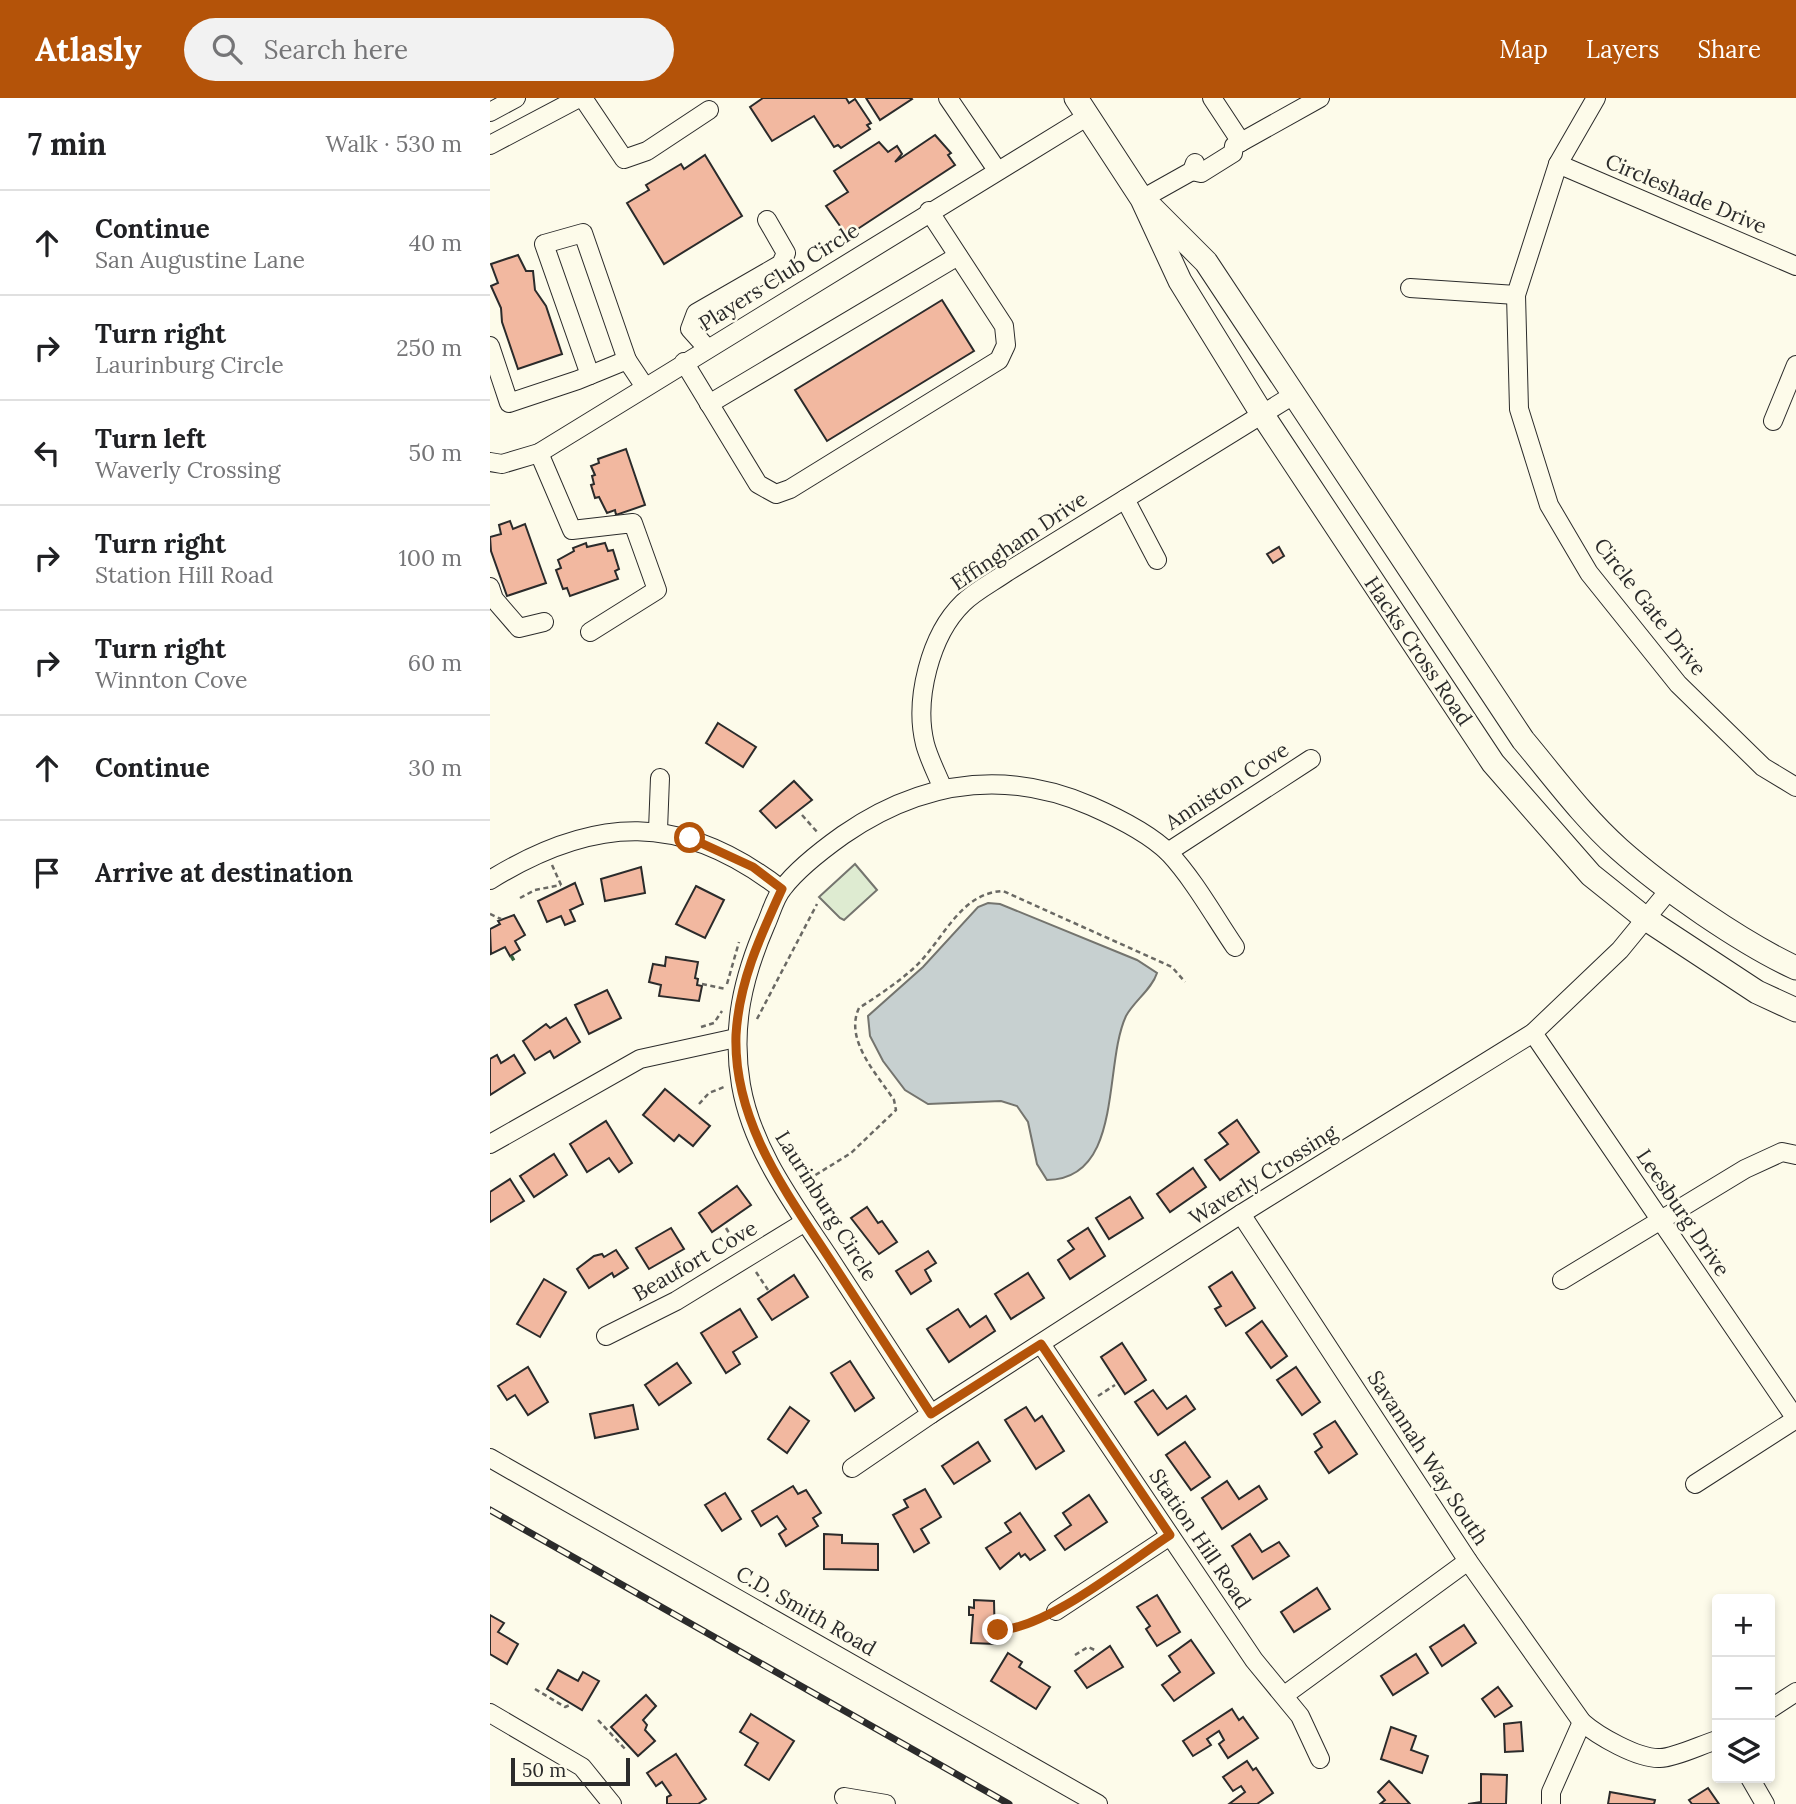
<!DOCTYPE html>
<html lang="en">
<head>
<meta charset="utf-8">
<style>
	body { margin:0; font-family:Lora,serif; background:#f2f2f2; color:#202124 }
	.controls { position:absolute; right:21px; bottom:21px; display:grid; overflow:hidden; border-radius:7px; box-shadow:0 4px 10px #0003 }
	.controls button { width:63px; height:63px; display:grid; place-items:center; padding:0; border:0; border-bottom:2px solid #e0e0e0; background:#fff; color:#202124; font:35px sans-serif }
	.scale { position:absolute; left:21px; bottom:18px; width:119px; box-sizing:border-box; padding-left:7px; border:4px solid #2b2b2b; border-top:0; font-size:19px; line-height:24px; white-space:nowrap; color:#2b2b2b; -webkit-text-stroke:5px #fdfbea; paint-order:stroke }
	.stop { position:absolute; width:21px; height:21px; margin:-16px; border:5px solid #b45309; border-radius:50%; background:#fff }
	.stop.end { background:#b45309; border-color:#fff; box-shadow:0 2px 7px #0008 }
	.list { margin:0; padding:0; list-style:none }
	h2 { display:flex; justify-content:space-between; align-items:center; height:91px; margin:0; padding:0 28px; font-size:30px }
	h2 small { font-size:23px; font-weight:400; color:#757577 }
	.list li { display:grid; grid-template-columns:46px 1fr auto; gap:21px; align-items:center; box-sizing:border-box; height:105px; padding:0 28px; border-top:2px solid #e0e0e0 }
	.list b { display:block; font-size:26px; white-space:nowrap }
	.list p { margin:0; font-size:23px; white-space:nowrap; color:#757577 }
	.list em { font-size:23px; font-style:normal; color:#757577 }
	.icon { flex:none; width:38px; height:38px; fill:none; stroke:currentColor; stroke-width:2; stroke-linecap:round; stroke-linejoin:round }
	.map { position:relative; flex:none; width:1306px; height:1706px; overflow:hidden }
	header { display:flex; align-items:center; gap:42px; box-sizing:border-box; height:98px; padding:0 35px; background:#b45309; color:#fff }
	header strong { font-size:33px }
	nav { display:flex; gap:38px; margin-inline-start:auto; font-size:24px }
	.search { width:490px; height:63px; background:#f2f2f2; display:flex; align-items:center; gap:18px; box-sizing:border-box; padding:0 24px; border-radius:38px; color:#757577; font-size:26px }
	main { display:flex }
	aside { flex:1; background:#fff }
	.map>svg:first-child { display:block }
</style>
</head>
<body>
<header>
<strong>Atlasly</strong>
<div class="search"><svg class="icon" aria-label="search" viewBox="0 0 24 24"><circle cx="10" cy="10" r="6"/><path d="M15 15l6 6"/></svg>Search here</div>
<nav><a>Map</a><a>Layers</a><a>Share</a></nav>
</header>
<main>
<aside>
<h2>7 min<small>Walk · 530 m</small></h2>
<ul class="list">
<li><svg class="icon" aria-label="ahead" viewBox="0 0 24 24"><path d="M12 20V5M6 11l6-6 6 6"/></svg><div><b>Continue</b><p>San Augustine Lane</p></div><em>40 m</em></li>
<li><svg class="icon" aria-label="right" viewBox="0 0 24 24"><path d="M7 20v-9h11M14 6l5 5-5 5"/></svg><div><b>Turn right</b><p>Laurinburg Circle</p></div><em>250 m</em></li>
<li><svg class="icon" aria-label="left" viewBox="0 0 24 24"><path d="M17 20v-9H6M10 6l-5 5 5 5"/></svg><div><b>Turn left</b><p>Waverly Crossing</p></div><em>50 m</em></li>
<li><svg class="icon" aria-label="right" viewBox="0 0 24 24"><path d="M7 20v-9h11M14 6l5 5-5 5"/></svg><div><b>Turn right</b><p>Station Hill Road</p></div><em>100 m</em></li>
<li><svg class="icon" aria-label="right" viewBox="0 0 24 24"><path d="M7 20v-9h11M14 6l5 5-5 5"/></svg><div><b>Turn right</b><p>Winnton Cove</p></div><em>60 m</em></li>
<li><svg class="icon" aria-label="ahead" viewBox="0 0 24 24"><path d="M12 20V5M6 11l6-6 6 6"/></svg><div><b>Continue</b></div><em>30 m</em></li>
<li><svg class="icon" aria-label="arrive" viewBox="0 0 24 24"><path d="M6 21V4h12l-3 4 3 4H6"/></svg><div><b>Arrive at destination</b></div></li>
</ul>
</aside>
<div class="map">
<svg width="1306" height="1706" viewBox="0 0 1306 1706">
	<rect width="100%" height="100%" fill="#fdfbea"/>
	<path fill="#deebd1" stroke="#74746e" stroke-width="2" d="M365 766 387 792 354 822 350 820 329 799Z"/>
	<path fill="#c7d0d0" stroke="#74746e" stroke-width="2" d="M498 805 510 806 647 862 667 875C662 891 644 903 636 918 613 967 634 1081 557 1082L547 1066 538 1024 527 1008 511 1003 438 1006 415 992 393 963 380 938 378 918 433 869 488 809Z"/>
	<g fill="#f2b8a0" stroke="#2b2b2b" stroke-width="2">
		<path d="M273 0H356L359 5 365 1 381 25 377 27 380 31 351 50 348 47 344 49 324 18 282 43 260 9Z"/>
		<path d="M376 0H421L422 1 390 22Z"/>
		<path d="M445 37 461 55 458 57 465 67 357 138 336 108 358 94 344 73 389 44 398 54 407 48 412 56 405 64Z"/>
		<path d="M215 57 252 118 174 166 137 105 159 92 156 87 191 66 194 71Z"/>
		<path d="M28 157 36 173H43L45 192 56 208 72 256 28 271 12 224 11 210 1 188 8 185 1 166Z"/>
		<path d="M452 202 484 253 337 343 305 292Z"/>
		<path d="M136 351 155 407 126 417 125 412 117 415 109 399 105 400 101 387 104 386 102 378 105 377 101 368 109 365 108 361Z"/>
		<path d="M20 423 23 431 35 426 56 485 17 498 1 453 0 439 11 436 9 427Z"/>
		<path d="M96 445 97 449 115 445 118 453 123 452 129 471 125 473 128 481 80 498 77 490 73 491 66 472 71 470 68 462 84 453 83 450Z"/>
		<path d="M789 449 794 458 783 465 777 456Z"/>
		<path d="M228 625 266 649 253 669 216 645Z"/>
		<path d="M304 683 322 702 286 730 270 713Z"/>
		<path d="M151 769 155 795 115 803 111 781Z"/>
		<path d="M85 785 93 806 80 812 85 823 75 827 71 818 57 824 48 803Z"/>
		<path d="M206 788 234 802 215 840 186 826Z"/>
		<path d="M24 817 35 837 25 843 30 852 20 858 15 849 1 856 0 831 10 826 8 823Z"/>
		<path d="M176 859 208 864 205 880 208 881 207 887 212 888 209 903 169 898 171 887 159 884 163 866 175 868Z"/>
		<path d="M117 892 131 920 99 936 85 907Z"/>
		<path d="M76 920 90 944 64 960 60 953 45 962 33 943 56 926 60 930Z"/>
		<path d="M7 957 11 965 24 957 35 975 0 997V961Z"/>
		<path d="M175 991 220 1028 203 1048 189 1037 184 1043 153 1017Z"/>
		<path d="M747 1022 769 1054 730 1082 715 1062 738 1046 729 1035Z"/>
		<path d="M116 1023 142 1065 129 1074 119 1060 97 1074 80 1046Z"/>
		<path d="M64 1056 77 1077 44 1099 30 1078Z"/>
		<path d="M703 1070 716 1089 680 1114 667 1096Z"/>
		<path d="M20 1081 34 1103 0 1124V1094Z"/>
		<path d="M247 1088 261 1107 222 1134 209 1115Z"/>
		<path d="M640 1099 653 1120 619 1141 606 1120Z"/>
		<path d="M377 1109 388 1125 392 1123 407 1144 389 1156 361 1120Z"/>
		<path d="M181 1130 194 1151 159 1171 146 1150Z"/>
		<path d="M598 1130 615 1158 580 1181 568 1162 584 1151 578 1143Z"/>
		<path d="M126 1152 138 1170 124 1179 122 1175 99 1190 87 1171 104 1158 112 1156 114 1159Z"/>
		<path d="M438 1153 446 1165 435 1172 441 1183 421 1196 406 1173Z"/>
		<path d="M742 1174 765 1210 736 1228 725 1211 731 1208 719 1189Z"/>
		<path d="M538 1175 554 1200 521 1221 505 1196Z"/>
		<path d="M304 1177 318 1199 282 1222 268 1201Z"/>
		<path d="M54 1181 76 1194 50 1239 27 1226Z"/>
		<path d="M250 1211 267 1239 243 1254 250 1266 236 1275 211 1235Z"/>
		<path d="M468 1211 480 1229 496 1218 505 1233 459 1264 437 1231Z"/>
		<path d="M772 1223 797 1258 781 1270 756 1235Z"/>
		<path d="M632 1245 656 1282 635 1296 611 1259Z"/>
		<path d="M360 1263 384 1300 365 1313 341 1275Z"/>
		<path d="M187 1265 201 1285 169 1307 155 1287Z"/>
		<path d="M38 1269 58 1304 38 1317 25 1297 17 1302 8 1288Z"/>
		<path d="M806 1269 830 1304 812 1317 787 1282Z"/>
		<path d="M663 1292 677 1311 696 1298 705 1311 668 1337 645 1304Z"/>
		<path d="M143 1307 148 1331 105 1340 100 1316Z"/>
		<path d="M300 1309 319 1323 297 1355 278 1341Z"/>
		<path d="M536 1309 545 1323 552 1318 574 1353 546 1371 515 1322Z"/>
		<path d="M845 1323 867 1356 839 1375 825 1354 832 1349 824 1336Z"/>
		<path d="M488 1344 500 1363 464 1386 452 1368Z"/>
		<path d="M695 1344 720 1379 701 1392 676 1357Z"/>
		<path d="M737 1383 749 1401 769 1388 777 1401 732 1431 712 1400Z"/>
		<path d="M303 1388 308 1396 316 1392 331 1415 323 1420 328 1428 296 1448 289 1436 296 1431 287 1418 271 1428 262 1413Z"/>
		<path d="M435 1391 451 1419 431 1431 439 1445 424 1454 403 1417 418 1409 414 1402Z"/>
		<path d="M235 1395 251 1421 232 1433 215 1407Z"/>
		<path d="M599 1397 617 1424 575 1452 565 1438 581 1427 573 1415Z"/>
		<path d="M530 1415 555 1452 540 1462 535 1456 531 1459 529 1455 510 1471 496 1450 521 1434 515 1425Z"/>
		<path d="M334 1436 352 1437V1445L388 1446V1472L334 1471Z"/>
		<path d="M760 1436 772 1454 789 1444 799 1458 763 1481 742 1448Z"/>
		<path d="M827 1490 840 1511 804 1534 791 1514Z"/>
		<path d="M667 1497 690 1534 667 1548 656 1531 660 1528 647 1509Z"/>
		<path d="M484 1502 504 1503 505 1546 481 1545 483 1517H479V1509L484 1510Z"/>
		<path d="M0 1517 14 1525 8 1534 28 1546 17 1566 0 1556Z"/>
		<path d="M974 1527 986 1545 952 1568 940 1549Z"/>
		<path d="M701 1542 724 1575 684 1603 672 1587 690 1574 679 1558Z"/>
		<path d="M620 1548 633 1569 597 1590 585 1573Z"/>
		<path d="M518 1555 532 1564 529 1569 560 1589 546 1611 501 1583Z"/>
		<path d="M926 1556 938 1575 903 1597 891 1578Z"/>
		<path d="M68 1572 88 1583 93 1574 109 1583 92 1612 57 1591Z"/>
		<path d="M1008 1589 1022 1608 1005 1619 992 1601Z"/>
		<path d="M156 1597 166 1608 153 1622 157 1627 155 1632 165 1643 148 1658 121 1629Z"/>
		<path d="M742 1611 749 1622 753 1619 768 1640 738 1660 729 1646 734 1642 729 1633 717 1641 721 1647 703 1658 693 1643Z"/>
		<path d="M261 1616 304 1643 279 1682 255 1667 268 1645 250 1634Z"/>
		<path d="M1031 1624 1033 1653 1015 1654 1014 1626Z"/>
		<path d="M901 1629 926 1638 921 1652 938 1658 932 1675 891 1661Z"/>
		<path d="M186 1656 216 1701 208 1706H177V1699L181 1697 172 1684 166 1688 157 1675Z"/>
		<path d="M757 1663 763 1672 766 1670 783 1695 767 1706H739L755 1694 751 1688 743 1693 733 1679Z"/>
		<path d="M991 1676 1017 1677 1016 1706H978L991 1704Z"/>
		<path d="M899 1683 920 1706H890L895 1702 888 1694Z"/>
		<path d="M1218 1690 1229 1706H1202L1199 1702Z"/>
		<path d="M1120 1694 1165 1702 1164 1706H1118Z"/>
	</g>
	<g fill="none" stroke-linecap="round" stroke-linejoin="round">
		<g stroke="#2b2b2b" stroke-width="20">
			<g id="minor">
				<path d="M93 0 134 61 157 53 219 12"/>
				<path d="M458 0 507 72"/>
				<path d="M722 0 751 44"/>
				<path d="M1106 0 1068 66 1026 197 1029 311 1059 407 1099 475 1188 586 1273 669 1306 689"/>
				<path d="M0 14 26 0"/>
				<path d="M0 47 89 0"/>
				<path d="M1068 66 1306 168"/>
				<path d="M702 73 711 75 743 55 744 48 830 0"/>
				<path d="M652 101 702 73 705 65"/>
				<path d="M920 190 1026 197"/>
				<path d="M0 248 19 305 88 282 137 262 155 289"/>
				<path d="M217 250 200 231 206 215 291 166 296 155 277 122"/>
				<path d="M194 264 268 386 286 396 300 391 509 262 516 247 514 228 439 113"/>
				<path d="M100 277 54 146 93 135 137 262"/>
				<path d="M219 306 468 158"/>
				<path d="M1283 323 1306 267"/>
				<path d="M49 355 82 432 143 425 167 492 100 534"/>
				<path d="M0 364 12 366 49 355 598 18"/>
				<path d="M635 401 667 462"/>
				<path d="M0 489 4 501 29 530 54 524"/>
				<path d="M453 691C447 676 439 661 435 646 424 602 440 537 473 505 485 493 503 484 517 474L805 296"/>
				<path d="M168 732 170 680"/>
				<path d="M678 754 821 661"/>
				<path d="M0 782C105 717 192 714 291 791"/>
				<path d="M1043 935 1306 1321"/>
				<path d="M0 1046 150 961 246 940"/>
				<path d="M751 1116 978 1463 1092 1624C1108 1638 1148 1661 1170 1660 1184 1660 1213 1646 1227 1642"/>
				<path d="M1072 1182 1255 1071 1292 1054 1306 1057"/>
				<path d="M116 1238 186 1203 315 1124"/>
				<path d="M551 1246 764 1562 810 1618 830 1661"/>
				<path d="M441 1316C407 1263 372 1211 338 1158 303 1105 262 1051 251 987 241 929 253 879 276 826 281 815 285 799 293 790 308 770 332 752 353 737 430 684 513 670 601 708 626 719 659 735 679 755 704 782 724 818 745 849"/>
				<path d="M0 1360 608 1706"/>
				<path d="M362 1370 441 1316 751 1116 1043 935 1130 852 1180 791"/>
				<path d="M1205 1386 1306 1321"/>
				<path d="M566 1513 680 1438"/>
				<path d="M796 1596 978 1463"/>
				<path d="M1280 1611 1306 1594"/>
				<path d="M0 1615 92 1669 122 1706"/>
				<path d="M1260 1680 1275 1706"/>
				<path d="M354 1699 396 1706"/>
				<path d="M1061 1706V1694L1092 1624"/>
			</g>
		</g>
		<g stroke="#2b2b2b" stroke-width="25">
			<g id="major">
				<path d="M586 0 652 101 690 183 772 316 1003 665 1101 777 1156 821 1267 894 1306 912"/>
				<path d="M662 110 716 164 1033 642C1064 679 1093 719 1129 751 1174 791 1252 845 1306 870"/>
			</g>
		</g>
		<g stroke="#6a6964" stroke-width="2.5" stroke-dasharray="5 3.5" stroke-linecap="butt">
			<path d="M312 717 328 735"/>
			<path d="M62 767 72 789"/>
			<path d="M30 800 45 792 71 787"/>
			<path d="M0 816 11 821"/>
			<path d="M212 886 236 891"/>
			<path d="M237 886 249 844"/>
			<path d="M267 921 327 806"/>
			<path d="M211 929 224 925 232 913"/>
			<path d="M209 1006 219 995 234 989"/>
			<path d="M311 1086 361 1055 406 1012 404 1002C387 976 354 942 369 910 389 897 409 884 426 868 454 841 470 795 513 793L682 869 695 884"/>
			<path d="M236 1130 247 1148"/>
			<path d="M266 1174 278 1192"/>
			<path d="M608 1298 625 1287"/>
			<path d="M508 1532 552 1519"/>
			<path d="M585 1557 598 1549 607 1553"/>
			<path d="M45 1591 75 1609 80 1607"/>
			<path d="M108 1622 137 1653"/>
		</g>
		<use href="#minor" stroke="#fdfbea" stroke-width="18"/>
		<use href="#major" stroke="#fdfbea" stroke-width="23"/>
		<g stroke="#2b2b2b" stroke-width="7">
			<path id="rail" d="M0 1412 519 1706"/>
		</g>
		<use href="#rail" stroke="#fdfbea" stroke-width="4.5" stroke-dasharray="13" stroke-linecap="butt"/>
		<path stroke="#34623c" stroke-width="5" stroke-dasharray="3.5 5" stroke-linecap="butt" d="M21 861 28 857"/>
	</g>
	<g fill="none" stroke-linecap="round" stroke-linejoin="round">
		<path stroke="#b45309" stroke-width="9" d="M200 740 263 769 292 791C270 839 249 884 246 937 243 1026 299 1098 345 1169 377 1218 409 1267 441 1316L551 1246 680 1437C639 1464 555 1532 508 1532"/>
	</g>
	<g text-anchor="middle" stroke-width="5" stroke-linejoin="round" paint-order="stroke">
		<g font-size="21" fill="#2b2b2b" stroke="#fdfbea">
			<text transform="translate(1196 96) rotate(23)" y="7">Circleshade Drive</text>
			<text transform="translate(289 179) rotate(-32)" y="7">Players Club Circle</text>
			<text transform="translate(529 443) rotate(-34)" y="7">Effingham Drive</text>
			<text transform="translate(1160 509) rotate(52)" y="7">Circle Gate Drive</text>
			<text transform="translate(928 553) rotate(56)" y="7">Hacks Cross Road</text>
			<text transform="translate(737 688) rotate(-33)" y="7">Anniston Cove</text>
			<text transform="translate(773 1077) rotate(-32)" y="7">Waverly Crossing</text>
			<text transform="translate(336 1108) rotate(58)" y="7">Laurinburg Circle</text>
			<text transform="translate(1193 1115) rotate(56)" y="7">Leesburg Drive</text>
			<text transform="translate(205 1163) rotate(-30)" y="7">Beaufort Cove</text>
			<text transform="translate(938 1360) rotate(57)" y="7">Savannah Way South</text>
			<text transform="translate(710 1441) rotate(56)" y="7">Station Hill Road</text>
			<text transform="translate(316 1513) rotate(30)" y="7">C.D. Smith Road</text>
		</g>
	</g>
</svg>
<div class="controls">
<button>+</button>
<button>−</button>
<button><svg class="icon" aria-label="layers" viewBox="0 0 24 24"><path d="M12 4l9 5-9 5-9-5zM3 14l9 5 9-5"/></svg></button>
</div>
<div class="scale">50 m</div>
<div class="stop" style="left:200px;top:740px"></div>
<div class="stop end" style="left:508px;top:1532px"></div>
</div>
</main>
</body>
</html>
